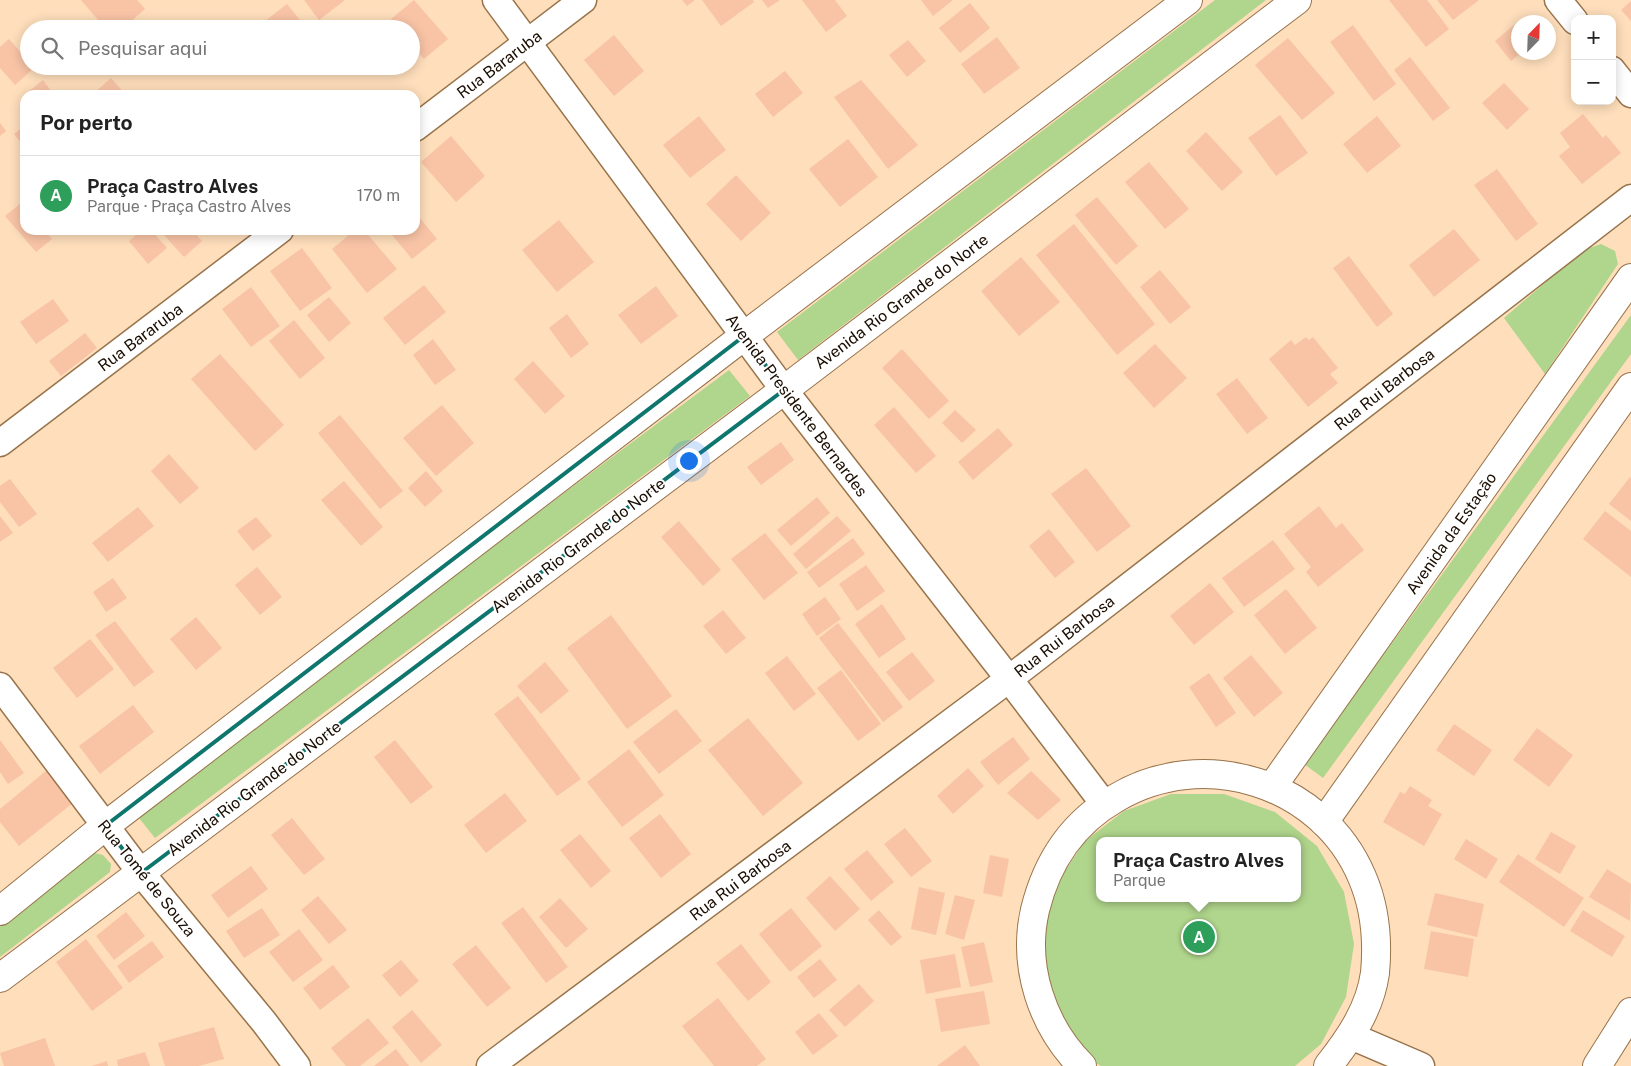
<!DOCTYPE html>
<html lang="pt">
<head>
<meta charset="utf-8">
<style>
	body { margin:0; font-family:"Public Sans",sans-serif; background:#f6f6f6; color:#222 }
	.controls { position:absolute; right:15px; top:15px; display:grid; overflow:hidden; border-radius:10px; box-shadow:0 2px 12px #0003 }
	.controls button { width:45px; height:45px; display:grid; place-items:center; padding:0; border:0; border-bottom:1px solid #e0e0e0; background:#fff; color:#222; font:25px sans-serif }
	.compass { position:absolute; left:1511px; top:15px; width:45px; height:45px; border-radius:50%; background:#fff; box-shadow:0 2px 12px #0003; rotate:23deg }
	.you { position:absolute; left:688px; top:460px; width:18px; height:18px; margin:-12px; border:4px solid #fff; border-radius:50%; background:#1a73e8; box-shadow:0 0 0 8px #1a73e833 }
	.badge { display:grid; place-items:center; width:32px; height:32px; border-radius:50%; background:#205b92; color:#fff; font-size:16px; font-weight:700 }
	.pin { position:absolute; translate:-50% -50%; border:2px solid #fff; box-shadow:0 1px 5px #0006 }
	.popup { position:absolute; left:1096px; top:837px; width:205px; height:65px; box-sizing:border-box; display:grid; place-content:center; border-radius:10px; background:#fff; filter:drop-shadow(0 1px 4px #0005); font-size:16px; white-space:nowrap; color:#767676 }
	.popup b { font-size:19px; color:#222 }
	.popup::after { content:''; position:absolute; left:50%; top:100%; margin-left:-10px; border:10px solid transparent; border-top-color:#fff }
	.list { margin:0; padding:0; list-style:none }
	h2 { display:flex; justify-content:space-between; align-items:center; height:65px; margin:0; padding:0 20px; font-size:21px }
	h2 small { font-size:16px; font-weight:400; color:#767676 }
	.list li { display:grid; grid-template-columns:32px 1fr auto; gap:15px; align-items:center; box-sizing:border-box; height:80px; padding:0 20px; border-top:1px solid #e0e0e0 }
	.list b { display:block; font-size:19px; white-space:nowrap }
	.list p { margin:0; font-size:16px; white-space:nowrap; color:#767676 }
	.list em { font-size:16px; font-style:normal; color:#767676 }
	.icon { flex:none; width:28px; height:28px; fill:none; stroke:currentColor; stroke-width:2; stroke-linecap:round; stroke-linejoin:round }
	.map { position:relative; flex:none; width:1631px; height:1066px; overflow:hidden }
	.search { position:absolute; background:#fff; box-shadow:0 2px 12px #0003; left:20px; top:20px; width:400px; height:55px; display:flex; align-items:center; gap:12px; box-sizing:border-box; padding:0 18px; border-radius:28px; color:#767676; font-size:19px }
	.panel { position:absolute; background:#fff; box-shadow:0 2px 12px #0003; left:20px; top:90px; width:400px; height:145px; border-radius:15px }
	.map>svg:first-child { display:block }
</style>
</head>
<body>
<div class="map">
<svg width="1631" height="1066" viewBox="0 0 1631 1066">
	<rect width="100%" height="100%" fill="#fedebb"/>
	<g fill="#b0d58c" fill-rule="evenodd">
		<path d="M1215 0H1266L798 360 777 332Z"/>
		<path d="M1601 244 1615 251 1618 264 1545 374 1504 318 1583 250Z"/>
		<path d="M1631 315V354L1323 778 1304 764Z"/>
		<path d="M729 370 750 396 155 838 135 813Z"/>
		<path d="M1171 794H1224L1275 812 1317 846 1344 892 1354 944 1346 997 1321 1044 1295 1066H1101L1096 1063 1064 1024 1047 978 1044 929 1058 881 1085 841 1124 811ZM1100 841H1298V898H1100Z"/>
		<path d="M95 853 103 855 111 864 110 872 0 957V926Z"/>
	</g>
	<g fill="#f9c4a6">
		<path d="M81 0H137L145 9 122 29H106Z"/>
		<path d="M304 0H345L319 20Z"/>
		<path d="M414 0 448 39 424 59 411 44V29H399L391 19Z"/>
		<path d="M682 0H695L687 6Z"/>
		<path d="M702 0H753L754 2 721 26Z"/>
		<path d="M762 0H780L768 8Z"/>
		<path d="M802 0H835L847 16 826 32Z"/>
		<path d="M921 0H953L933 16Z"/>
		<path d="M1389 0H1427L1449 29 1426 47Z"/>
		<path d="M1437 0H1479L1453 20Z"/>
		<path d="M1631 1V21L1621 10Z"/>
		<path d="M970 3 990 28 960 53 939 28Z"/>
		<path d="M287 4 307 29H262L260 25Z"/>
		<path d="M1521 19 1524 22H1518V52H1522L1511 61 1495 41Z"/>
		<path d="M1353 25 1396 84 1374 101 1330 42Z"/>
		<path d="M614 35 644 71 614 96 584 60Z"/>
		<path d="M997 37 1020 68 984 94 961 64Z"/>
		<path d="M1288 38 1335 93 1302 120 1255 65Z"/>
		<path d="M9 39 29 62V66H32L34 68 15 85 0 68V47Z"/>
		<path d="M908 40 926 61 907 77 889 55Z"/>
		<path d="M1410 57 1450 108 1433 121 1394 70Z"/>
		<path d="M785 71 803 93 773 117 755 94Z"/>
		<path d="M111 78 126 95H92Z"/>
		<path d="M43 80 54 95H24Z"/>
		<path d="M861 80 918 145 888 169 834 97Z"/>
		<path d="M1504 83 1529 109 1507 130 1482 103Z"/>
		<path d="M1583 114 1603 138 1606 135 1621 153 1582 184 1559 156 1570 147 1560 133Z"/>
		<path d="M1280 115 1308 153 1276 176 1248 138Z"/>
		<path d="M699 116 726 150 690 178 663 145Z"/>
		<path d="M1377 116 1401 146 1367 173 1343 144Z"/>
		<path d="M0 123 6 131 0 136Z"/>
		<path d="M25 125V148L14 134Z"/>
		<path d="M1206 132 1243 172 1222 191 1186 151Z"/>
		<path d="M451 136 485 176 456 202 421 162Z"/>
		<path d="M848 139 878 177 840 207 809 169Z"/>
		<path d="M1149 162 1189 209 1165 229 1125 182Z"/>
		<path d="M1497 169 1538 224 1516 241 1474 185Z"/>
		<path d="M736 175 771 213 741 241 706 204Z"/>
		<path d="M1097 197 1138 246 1116 265 1075 215Z"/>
		<path d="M21 203 25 207V230H44L52 239 36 252 5 216Z"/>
		<path d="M415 212 437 239 412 259 388 230H415Z"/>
		<path d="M559 220 594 262 557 292 522 250Z"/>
		<path d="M1074 224 1155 324 1117 355 1036 255Z"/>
		<path d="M1454 229 1480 260 1434 297 1409 265Z"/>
		<path d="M142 230H151L167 248 148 264 129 241Z"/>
		<path d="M170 230H192L202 241 184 257 164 235Z"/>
		<path d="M355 230H364L397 269 367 293 332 249Z"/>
		<path d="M302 248 332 288 300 311 270 271Z"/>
		<path d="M1349 256 1393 314 1377 327 1333 268Z"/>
		<path d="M1021 257 1060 302 1019 336 981 291Z"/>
		<path d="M1160 270 1191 307 1170 324 1140 287Z"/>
		<path d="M424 285 446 312 405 345 383 318Z"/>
		<path d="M656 286 678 316 641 344 618 315Z"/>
		<path d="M251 287 280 326 251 347 222 309Z"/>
		<path d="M329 297 351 323 329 342 307 315Z"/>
		<path d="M53 299 69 321 36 344 20 322Z"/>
		<path d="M567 314 589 344 571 358 549 328Z"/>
		<path d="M294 320 325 358 300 379 269 341Z"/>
		<path d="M85 333 97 348 61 376 49 361Z"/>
		<path d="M1306 337 1309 340 1313 337 1338 368 1330 374 1338 383 1308 407 1269 359 1291 340 1295 345Z"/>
		<path d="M433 339 456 370 435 385 413 355Z"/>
		<path d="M1155 344 1187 378 1154 408 1123 373Z"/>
		<path d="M902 349 949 401 929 419 882 368Z"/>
		<path d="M220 354 284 425 255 451 191 379Z"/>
		<path d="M533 361 565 396 545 414 514 379Z"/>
		<path d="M1237 378 1268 418 1247 434 1216 394Z"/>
		<path d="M442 405 474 443 436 476 403 438Z"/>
		<path d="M894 407 936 456 916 473 874 425Z"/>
		<path d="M955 410 976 430 962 443 942 423Z"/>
		<path d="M340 415 403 491 380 509 318 433Z"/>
		<path d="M998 428 1013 445 973 480 958 462Z"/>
		<path d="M781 442 794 460 761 485 747 467Z"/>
		<path d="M169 454 199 488 180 504 151 471Z"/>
		<path d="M1086 468 1131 526 1097 552 1051 494Z"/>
		<path d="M426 471 443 491 425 507 408 488Z"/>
		<path d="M1630 477 1631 478V521L1609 504Z"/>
		<path d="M10 479 37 514 19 527 0 502V486Z"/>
		<path d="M344 481 383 527 361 546 321 500Z"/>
		<path d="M817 497 830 513 791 546 777 530Z"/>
		<path d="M1319 506 1336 528 1342 523 1364 550 1318 587 1306 572 1311 567 1284 534Z"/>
		<path d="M138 507 154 526 108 562 92 543Z"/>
		<path d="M1605 511 1631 531V577L1583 539Z"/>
		<path d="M0 516 13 533 0 542Z"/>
		<path d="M837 516 851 531 806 569 793 554Z"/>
		<path d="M256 517 272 536 253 551 237 531Z"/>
		<path d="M679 521 721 570 703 586 661 537Z"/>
		<path d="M1049 529 1075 562 1055 578 1029 546Z"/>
		<path d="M765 533 798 573 764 600 731 559Z"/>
		<path d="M853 538 865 554 819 588 807 572Z"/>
		<path d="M1273 540 1295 569 1244 607 1222 578Z"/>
		<path d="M866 565 885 591 857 611 839 584Z"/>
		<path d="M257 567 282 597 260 615 235 585Z"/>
		<path d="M113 578 127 598 106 612 93 592Z"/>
		<path d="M1210 583 1234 612 1194 645 1170 616Z"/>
		<path d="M1286 589 1317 628 1285 654 1254 615Z"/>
		<path d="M825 597 841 619 817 636 802 614Z"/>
		<path d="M882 604 906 639 879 658 855 624Z"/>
		<path d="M723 610 746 638 726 654 703 626Z"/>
		<path d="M611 615 672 696 627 729 567 648Z"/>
		<path d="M196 617 222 648 196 670 170 639Z"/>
		<path d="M115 621 154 672 134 687 95 635Z"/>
		<path d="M838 623 903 707 883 722 819 638Z"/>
		<path d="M90 639 114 669 77 698 53 668Z"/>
		<path d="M912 652 935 681 909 701 886 672Z"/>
		<path d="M1251 655 1283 693 1254 717 1223 678Z"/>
		<path d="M787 656 816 694 794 711 765 673Z"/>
		<path d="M545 662 569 691 541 714 517 686Z"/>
		<path d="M841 670 881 724 858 741 817 688Z"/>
		<path d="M1209 673 1236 713 1216 727 1189 687Z"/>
		<path d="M518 696 581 779 557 796 494 714Z"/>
		<path d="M133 705 154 732 100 774 79 746Z"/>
		<path d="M676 709 702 741 659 774 633 742Z"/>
		<path d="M748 718 803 783 763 816 708 750Z"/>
		<path d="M1454 724 1492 750 1474 776 1436 750Z"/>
		<path d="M1537 728 1573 755 1549 787 1513 760Z"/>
		<path d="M1013 737 1030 759 998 785 980 762Z"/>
		<path d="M0 740 24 773 8 784 0 772Z"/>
		<path d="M395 740 433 787 411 804 374 757Z"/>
		<path d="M629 749 664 795 622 827 587 782Z"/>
		<path d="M968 768 984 786 953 814 937 796Z"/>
		<path d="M47 770 74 802 19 846 0 822V809Z"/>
		<path d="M1031 771 1061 800 1038 820 1007 793Z"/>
		<path d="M1410 786 1432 800 1428 806 1442 814 1424 846 1383 822 1400 792 1405 794Z"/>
		<path d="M505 793 527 821 486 853 464 825Z"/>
		<path d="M660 814 691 854 661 878 629 838Z"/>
		<path d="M292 818 325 859 304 875 271 835Z"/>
		<path d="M905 828 932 861 911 877 884 844Z"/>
		<path d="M1551 832 1576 846 1560 874 1535 859Z"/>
		<path d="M580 834 611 871 591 888 560 850Z"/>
		<path d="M1466 839 1498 859 1486 879 1454 859Z"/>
		<path d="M867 850 894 882 871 901 844 869Z"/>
		<path d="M1518 854 1584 898 1564 927 1499 882Z"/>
		<path d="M990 855 1009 859 1002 897 983 893Z"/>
		<path d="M251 866 268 889 228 918 211 895Z"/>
		<path d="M1607 869 1631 884 1630 921 1589 897Z"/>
		<path d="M830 876 860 909 835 931 806 898Z"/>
		<path d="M919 887 945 893 936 935 911 929Z"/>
		<path d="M1435 893 1484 904 1477 937 1427 925Z"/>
		<path d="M955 895 975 900 964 940 945 934Z"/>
		<path d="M318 896 347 930 329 944 301 910Z"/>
		<path d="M560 898 588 929 566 948 539 917Z"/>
		<path d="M523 907 568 967 546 983 501 923Z"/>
		<path d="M262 908 280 935 244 958 226 931Z"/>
		<path d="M791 908 822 946 790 972 759 934Z"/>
		<path d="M879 910 902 937 891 946 868 920Z"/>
		<path d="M1583 910 1625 936 1612 957 1570 931Z"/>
		<path d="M126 912 145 936 114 960 96 936Z"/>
		<path d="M299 929 323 960 293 982 269 952Z"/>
		<path d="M1431 931 1474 939 1468 977 1424 969Z"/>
		<path d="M86 939 123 988 92 1011 56 962Z"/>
		<path d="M152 941 164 957 129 983 117 966Z"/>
		<path d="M984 942 993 982 970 987 961 947Z"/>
		<path d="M741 944 771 982 748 1001 716 963Z"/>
		<path d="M476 945 511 988 487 1007 452 964Z"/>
		<path d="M955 954 961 987 926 994 920 960Z"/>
		<path d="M820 959 837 980 814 998 797 977Z"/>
		<path d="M401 960 419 981 400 997 382 975Z"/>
		<path d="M333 965 350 987 320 1010 303 988Z"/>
		<path d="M859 984 874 1001 845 1027 829 1010Z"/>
		<path d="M984 991 990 1024 941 1032 935 999Z"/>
		<path d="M718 998 766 1059 757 1066H714L682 1026Z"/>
		<path d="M412 1010 442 1045 421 1063 392 1027Z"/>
		<path d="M819 1013 838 1036 813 1055 795 1032Z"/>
		<path d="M368 1018 389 1043 360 1066H346L331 1048Z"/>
		<path d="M214 1027 224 1059 199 1066H165L158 1043Z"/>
		<path d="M45 1038 55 1066H4L0 1053Z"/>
		<path d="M965 1045 980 1066H937Z"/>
		<path d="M396 1049 409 1066H374Z"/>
		<path d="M145 1052 150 1066H118L117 1060Z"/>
		<path d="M107 1061 108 1066H92Z"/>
	</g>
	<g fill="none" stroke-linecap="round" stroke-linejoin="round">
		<g stroke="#98744b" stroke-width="29">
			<g id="street">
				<path d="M496 0 784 390 1009 679 1104 804"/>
				<path d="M1558 0 1575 21"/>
				<path d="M1612 70 1631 94"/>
				<path d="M415 128 583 0"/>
				<path d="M0 443 280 230"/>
				<path d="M0 686 141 873 264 1022 297 1066"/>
				<path d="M1351 1036 1421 1066"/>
				<path d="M490 1066 1009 679 1631 198"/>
			</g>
		</g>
		<g stroke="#98744b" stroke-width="30">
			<g id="secondary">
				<path d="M1272 787 1631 278"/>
				<path d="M1324 822 1631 387"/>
				<path d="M0 911 105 826 744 336 1188 0"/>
				<path d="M0 978 784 390 1297 0"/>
				<path d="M1082 1066C1042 1026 1022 966 1035 910 1047 861 1072 823 1116 798 1203 746 1322 782 1362 877 1375 907 1378 941 1375 973 1370 1009 1350 1038 1328 1066"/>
				<path d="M1597 1066 1631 1012"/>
			</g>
		</g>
		<use href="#street" stroke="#fff" stroke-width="26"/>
		<use href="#secondary" stroke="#fff" stroke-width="28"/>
	</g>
	<path fill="none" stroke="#0f766e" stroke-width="4" stroke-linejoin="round" d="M744 336 784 390 141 873 105 826Z"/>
	<g text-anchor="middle" stroke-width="4" stroke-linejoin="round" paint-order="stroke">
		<g font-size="16" fill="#190c00" stroke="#fff">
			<text transform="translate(499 64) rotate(-37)" y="6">Rua Bararuba</text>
			<text transform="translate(901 301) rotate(-37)" y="6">Avenida Rio Grande do Norte</text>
			<text transform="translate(140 337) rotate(-37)" y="6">Rua Bararuba</text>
			<text transform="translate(1384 389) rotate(-38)" y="6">Rua Rui Barbosa</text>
			<text transform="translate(797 405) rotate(53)" y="6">Avenida Presidente Bernardes</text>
			<text transform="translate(1451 533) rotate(-55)" y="6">Avenida da Estação</text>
			<text transform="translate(578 545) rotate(-37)" y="6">Avenida Rio Grande do Norte</text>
			<text transform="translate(1064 636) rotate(-38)" y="6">Rua Rui Barbosa</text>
			<text transform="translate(254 788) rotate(-37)" y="6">Avenida Rio Grande do Norte</text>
			<text transform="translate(147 878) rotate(51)" y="6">Rua Tomé de Souza</text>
			<text transform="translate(740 880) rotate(-37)" y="6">Rua Rui Barbosa</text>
		</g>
	</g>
</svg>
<div class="controls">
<button>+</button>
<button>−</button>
</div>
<svg class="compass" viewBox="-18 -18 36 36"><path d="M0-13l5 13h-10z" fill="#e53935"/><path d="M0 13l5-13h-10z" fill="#767676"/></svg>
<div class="you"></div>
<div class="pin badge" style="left:1199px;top:937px;background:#2e9e5b">A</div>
<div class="popup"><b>Praça Castro Alves</b>Parque</div>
<div class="search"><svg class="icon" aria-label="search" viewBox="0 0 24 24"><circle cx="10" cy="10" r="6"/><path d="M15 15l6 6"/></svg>Pesquisar aqui</div>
<section class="panel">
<h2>Por perto<small></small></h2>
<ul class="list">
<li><span class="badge" style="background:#2e9e5b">A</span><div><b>Praça Castro Alves</b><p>Parque · Praça Castro Alves</p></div><em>170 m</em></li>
</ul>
</section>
</div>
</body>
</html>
